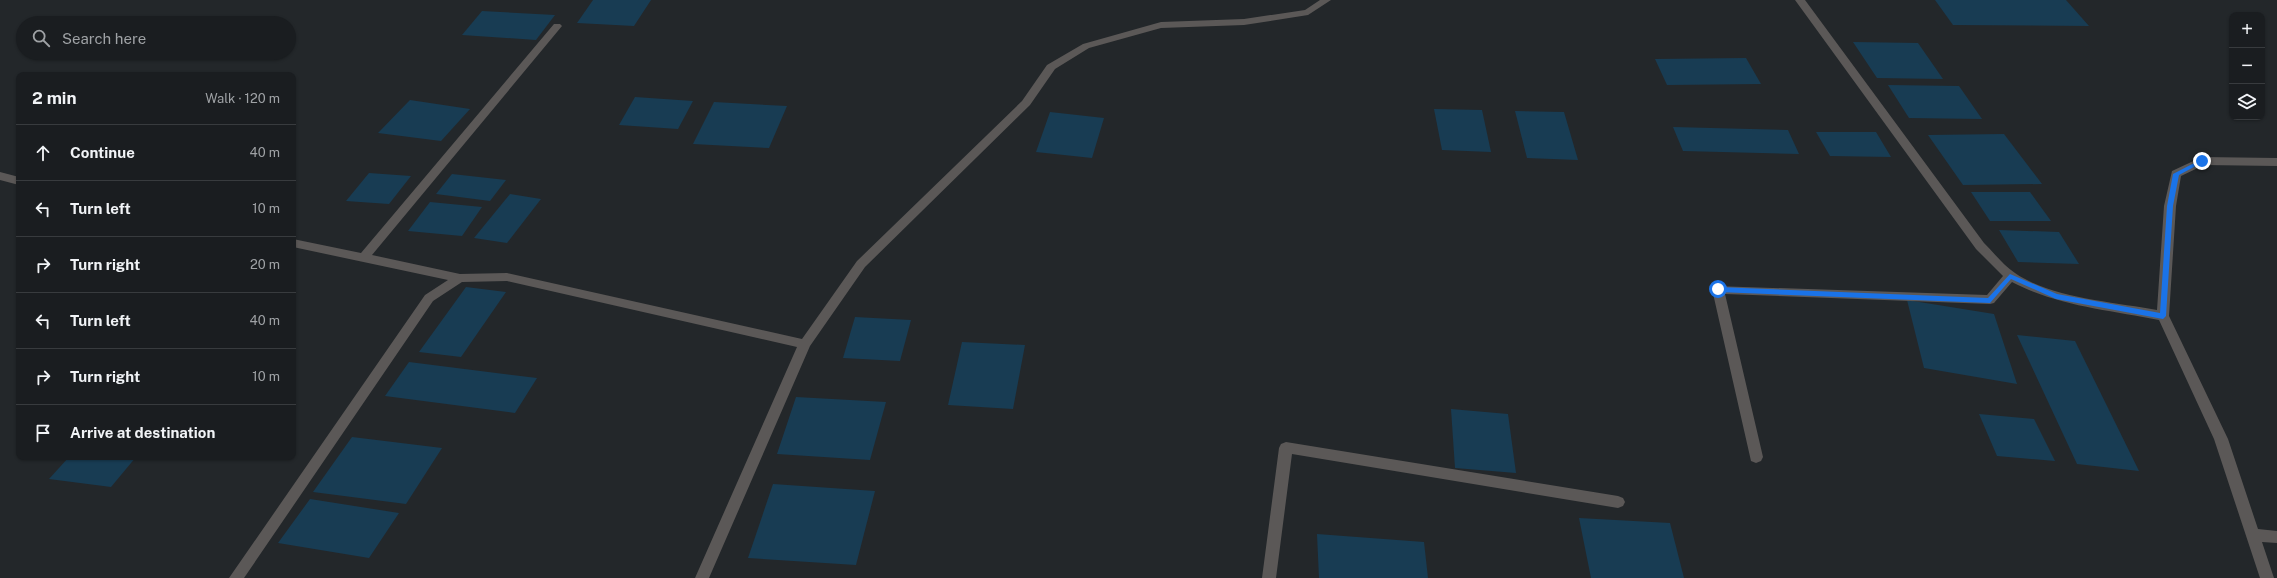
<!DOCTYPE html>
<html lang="en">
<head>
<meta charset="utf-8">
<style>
	body { margin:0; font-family:"Public Sans",sans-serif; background:#272a2d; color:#f1f3f6 }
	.controls { position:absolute; right:12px; top:12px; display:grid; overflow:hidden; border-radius:8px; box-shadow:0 1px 3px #0004 }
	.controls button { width:36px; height:36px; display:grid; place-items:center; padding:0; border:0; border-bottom:1px solid #383b3e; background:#1a1d20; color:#f1f3f6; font:20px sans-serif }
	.stop { position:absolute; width:12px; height:12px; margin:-9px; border:3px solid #1a73e8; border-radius:50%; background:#fff }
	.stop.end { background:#1a73e8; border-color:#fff; box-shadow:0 1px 4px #0008 }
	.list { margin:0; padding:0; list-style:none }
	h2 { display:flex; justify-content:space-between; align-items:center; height:52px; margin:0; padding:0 16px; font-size:17px }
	h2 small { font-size:13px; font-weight:400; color:#9fa2a5 }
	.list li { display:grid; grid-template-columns:26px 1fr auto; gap:12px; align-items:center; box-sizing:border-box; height:56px; padding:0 16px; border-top:1px solid #383b3e }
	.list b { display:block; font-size:15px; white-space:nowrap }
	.list em { font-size:13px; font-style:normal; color:#9fa2a5 }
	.icon { flex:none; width:22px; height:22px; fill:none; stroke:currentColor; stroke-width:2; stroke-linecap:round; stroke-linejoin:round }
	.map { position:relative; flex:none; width:2277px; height:578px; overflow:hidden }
	.search { position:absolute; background:#1a1d20; box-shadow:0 1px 3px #0004; left:16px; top:16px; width:280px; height:44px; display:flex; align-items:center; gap:10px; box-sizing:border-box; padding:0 14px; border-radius:22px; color:#9fa2a5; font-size:15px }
	.panel { position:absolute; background:#1a1d20; box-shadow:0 1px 3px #0004; left:16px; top:72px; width:280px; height:388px; border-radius:8px }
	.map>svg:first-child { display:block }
</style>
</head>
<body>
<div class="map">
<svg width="2277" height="578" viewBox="0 0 2277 578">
	<rect width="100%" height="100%" fill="#23272a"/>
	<g fill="#183c53">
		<path d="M593 0H651L634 26 577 23Z"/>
		<path d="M1935 0H2066L2089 26 1953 25Z"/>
		<path d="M482 11 555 15 536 40 462 35Z"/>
		<path d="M1853 42 1918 43 1943 79 1877 78Z"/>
		<path d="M1746 58 1761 84 1667 85 1655 59Z"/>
		<path d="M1888 85 1959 86 1982 119 1909 118Z"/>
		<path d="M635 97 693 101 678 129 619 125Z"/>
		<path d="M410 100 470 109 441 141 378 133Z"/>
		<path d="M714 102 787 106 769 148 693 144Z"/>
		<path d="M1434 109 1482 110 1491 152 1442 150Z"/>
		<path d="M1515 111 1564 112 1578 160 1527 158Z"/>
		<path d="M1050 112 1104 118 1092 158 1036 152Z"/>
		<path d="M1673 127 1788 130 1799 154 1683 151Z"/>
		<path d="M1816 132H1876L1891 157 1830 156Z"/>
		<path d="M2004 134 2042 184 1963 185 1928 135Z"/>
		<path d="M369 173 411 176 389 204 346 201Z"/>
		<path d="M452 174 506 180 490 201 436 194Z"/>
		<path d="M1971 192H2030L2051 221H1990Z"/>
		<path d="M510 194 541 199 507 243 474 238Z"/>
		<path d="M430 202 482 207 462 236 408 231Z"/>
		<path d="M1999 230 2059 232 2079 264 2018 262Z"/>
		<path d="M466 287 506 292 461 357 419 352Z"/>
		<path d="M1907 300 1994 314 2017 384 1924 368Z"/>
		<path d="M855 317 911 320 900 361 843 358Z"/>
		<path d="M2017 335 2075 341 2139 471 2077 464Z"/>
		<path d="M962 342 1025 345 1013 409 948 405Z"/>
		<path d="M409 362 537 378 515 413 385 396Z"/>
		<path d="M796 397 886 402 870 460 777 454Z"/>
		<path d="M1451 409 1508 414 1516 473 1455 468Z"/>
		<path d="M1979 414 2034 419 2055 461 1997 456Z"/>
		<path d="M352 437 442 448 406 504 313 492Z"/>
		<path d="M69 457H136L111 487 49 479Z"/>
		<path d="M773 484 875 491 856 565 748 558Z"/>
		<path d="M310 499 399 513 369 558 278 543Z"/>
		<path d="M1579 518 1670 523 1684 578H1591Z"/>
		<path d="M1317 534 1424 542 1428 578H1319Z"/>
	</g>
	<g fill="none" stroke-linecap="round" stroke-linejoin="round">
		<g fill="#5b5857" fill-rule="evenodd">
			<path d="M1320 0H1331L1308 15 1244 25 1161 28 1089 48 1055 69 1030 105 865 267 810 346 709 578H695L797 347 507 281 462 282 433 301 244 578H229L425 295 448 280 293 247V239L361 253 554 24H560L562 26 372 255 460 274 507 273 802 339 857 261 1022 101 1047 65 1083 44 1161 22 1244 19 1305 10Z"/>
			<path d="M1795 0H1805L1984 243C1994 253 2004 266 2015 273 2051 298 2114 302 2157 310L2164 206 2172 171 2202 157 2277 158V166L2204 165 2181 176 2176 206 2169 316 2228 439 2258 529 2277 531V543L2262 542 2274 578H2260L2214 439 2159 320C2109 310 2057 306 2012 282L1994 303 1990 304 1725 294 1763 457 1761 461 1756 463 1751 461 1712 289 1714 286 1987 295 2003 276 1976 249Z"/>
			<path d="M0 172 19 177V185L0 180Z"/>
			<path d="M1286 442 1618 496 1623 498 1625 502 1623 506 1618 508 1292 454 1276 578H1262L1279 448 1281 444Z"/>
		</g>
	</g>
	<path fill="#1a73e8" d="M2200 160 2205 161 2179 175 2173 206 2166 316 2163 319 2056 299 2011 279 1990 303 1718 292 1714 289 1718 287 1988 298 2010 274 2057 294 2160 313 2167 206 2173 174Z"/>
</svg>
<div class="controls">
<button>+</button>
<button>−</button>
<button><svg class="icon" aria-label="layers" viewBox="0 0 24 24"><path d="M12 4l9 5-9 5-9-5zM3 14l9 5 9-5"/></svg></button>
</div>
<div class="stop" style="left:1718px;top:289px"></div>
<div class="stop end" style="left:2202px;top:161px"></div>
<div class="search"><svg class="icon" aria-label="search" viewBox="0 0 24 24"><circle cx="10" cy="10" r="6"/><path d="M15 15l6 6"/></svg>Search here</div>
<section class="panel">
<h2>2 min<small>Walk · 120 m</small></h2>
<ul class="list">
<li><svg class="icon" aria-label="ahead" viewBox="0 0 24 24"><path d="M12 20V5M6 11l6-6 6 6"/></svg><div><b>Continue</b></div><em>40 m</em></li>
<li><svg class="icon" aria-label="left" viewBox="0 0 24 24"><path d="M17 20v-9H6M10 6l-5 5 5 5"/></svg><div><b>Turn left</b></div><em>10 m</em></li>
<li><svg class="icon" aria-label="right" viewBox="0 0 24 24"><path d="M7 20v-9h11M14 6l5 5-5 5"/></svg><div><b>Turn right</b></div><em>20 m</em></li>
<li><svg class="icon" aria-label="left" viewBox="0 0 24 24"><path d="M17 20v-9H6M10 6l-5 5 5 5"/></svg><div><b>Turn left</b></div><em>40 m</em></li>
<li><svg class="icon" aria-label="right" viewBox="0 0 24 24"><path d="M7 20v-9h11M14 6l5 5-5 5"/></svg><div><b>Turn right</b></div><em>10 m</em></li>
<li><svg class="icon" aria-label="arrive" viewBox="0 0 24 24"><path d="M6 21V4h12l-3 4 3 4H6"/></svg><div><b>Arrive at destination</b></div></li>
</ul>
</section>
</div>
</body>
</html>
